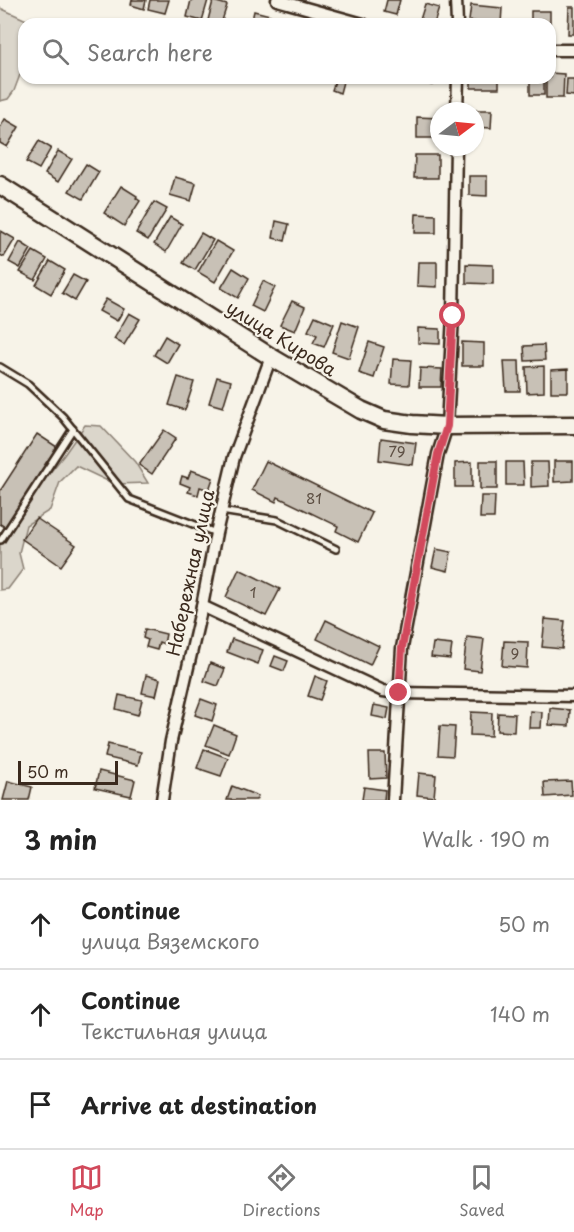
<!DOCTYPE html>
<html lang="en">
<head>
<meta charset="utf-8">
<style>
	body { margin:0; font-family:"Playpen Sans",sans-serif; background:#f6f6f6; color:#222 }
	.compass { position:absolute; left:430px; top:102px; width:54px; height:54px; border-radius:50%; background:#fff; box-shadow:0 2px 4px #0004; rotate:74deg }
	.scale { position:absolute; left:18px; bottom:15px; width:100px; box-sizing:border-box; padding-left:6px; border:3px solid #3b2a1e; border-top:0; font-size:16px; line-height:21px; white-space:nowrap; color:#3b2a1e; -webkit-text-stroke:4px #f7f3e8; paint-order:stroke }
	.stop { position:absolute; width:18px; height:18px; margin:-14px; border:4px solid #d1495b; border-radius:50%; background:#fff }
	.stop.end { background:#d1495b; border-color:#fff; box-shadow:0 2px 6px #0008 }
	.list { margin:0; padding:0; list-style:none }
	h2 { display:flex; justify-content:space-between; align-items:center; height:78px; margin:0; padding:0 24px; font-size:26px }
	h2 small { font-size:20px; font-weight:400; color:#767676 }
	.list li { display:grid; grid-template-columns:39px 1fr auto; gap:18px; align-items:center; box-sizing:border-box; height:90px; padding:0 24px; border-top:2px solid #e0e0e0 }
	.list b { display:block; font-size:22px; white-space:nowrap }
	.list p { margin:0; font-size:20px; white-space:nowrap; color:#767676 }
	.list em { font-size:20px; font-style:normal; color:#767676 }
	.icon { flex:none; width:33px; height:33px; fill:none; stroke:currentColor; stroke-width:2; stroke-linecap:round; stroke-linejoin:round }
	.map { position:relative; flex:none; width:574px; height:800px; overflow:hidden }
	.search { position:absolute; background:#fff; box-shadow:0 2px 4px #0004; left:18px; right:18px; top:18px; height:66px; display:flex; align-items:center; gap:15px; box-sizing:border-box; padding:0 21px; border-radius:18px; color:#767676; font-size:22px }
	.sheet { height:348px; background:#fff }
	nav { display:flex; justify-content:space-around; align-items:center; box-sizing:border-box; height:84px; border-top:2px solid #e0e0e0; background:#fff; font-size:16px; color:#767676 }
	nav a { display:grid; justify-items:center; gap:3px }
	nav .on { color:#d1495b }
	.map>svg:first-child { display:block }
</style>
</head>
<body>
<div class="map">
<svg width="574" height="800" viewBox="0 0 574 800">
	<rect width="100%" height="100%" fill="#f7f3e8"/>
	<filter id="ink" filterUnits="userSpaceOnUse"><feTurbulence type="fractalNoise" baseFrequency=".0167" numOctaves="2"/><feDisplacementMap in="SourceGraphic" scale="12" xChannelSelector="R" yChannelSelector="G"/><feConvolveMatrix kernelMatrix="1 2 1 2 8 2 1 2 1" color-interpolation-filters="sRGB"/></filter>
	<g filter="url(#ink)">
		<g fill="#dbd6cb" stroke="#8b8074" stroke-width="1.5">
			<path d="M0 8 33 23 41 24H24V64L14 91 8 99 0 101Z"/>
			<path d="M85 425 101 426 135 462 148 483 114 484 76 466 60 482 50 510 26 525 19 553 23 569 8 589 0 590V535L64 455Z"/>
		</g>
		<g fill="#c8c1b6" stroke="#3b2a1e" stroke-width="1.5">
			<path d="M132 0H146L144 9 131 5Z"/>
			<path d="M150 0H169L165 13 148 9Z"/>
			<path d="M191 0H208L202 21 187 17Z"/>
			<path d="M387 0H400L396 15 384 12Z"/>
			<path d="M213 1 227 5 221 24H207Z"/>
			<path d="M425 4 439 8 434 24 419 23Z"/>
			<path d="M471 5 502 8 501 24 469 21Z"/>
			<path d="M569 7H574V34H568Z"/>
			<path d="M254 11 270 15 267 24H251Z"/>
			<rect x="531" y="11" width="19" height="13"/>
			<path d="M550 73 564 74 563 98H546V78H550Z"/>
			<path d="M336 78H344L340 93 332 90Z"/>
			<path d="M414 78H434L432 85 413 80Z"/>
			<rect x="471" y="78" width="28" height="10"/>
			<rect x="530" y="78" width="14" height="17"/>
			<path d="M567 79H574V96L566 95Z"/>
			<path d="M470 110H492L491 128 475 127V111H470Z"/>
			<path d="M417 117 439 118 438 138H417Z"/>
			<path d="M5 119 19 127 7 147 0 143V128Z"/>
			<path d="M39 141 51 148 39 169 26 162Z"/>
			<path d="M58 151 72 159 58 182 45 174Z"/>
			<path d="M415 155H438V178H414Z"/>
			<path d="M86 164 99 172 83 199 69 191Z"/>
			<path d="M469 176H487V196L469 195Z"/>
			<path d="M175 177 196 183 191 201 170 195Z"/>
			<path d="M121 186 137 196 136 198 140 201 124 226 104 213Z"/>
			<path d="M154 202 167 209 148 240 136 233Z"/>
			<path d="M416 214 436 215V233H415Z"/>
			<path d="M170 217 182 224 166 252 154 244Z"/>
			<path d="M276 221 289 224 285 241 273 238Z"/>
			<path d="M1 231 15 239 4 257 0 255V234Z"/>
			<path d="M201 233 213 240 195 270 183 263Z"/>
			<path d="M216 241 233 251 215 282 198 272Z"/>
			<path d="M20 242 31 249 20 268 9 262Z"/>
			<path d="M33 251 47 259 35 280 20 272Z"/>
			<path d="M50 261 65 270 51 294 36 285Z"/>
			<path d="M418 262H437V287L417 286Z"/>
			<path d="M466 264 493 265V284L466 283Z"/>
			<path d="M233 268 249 278 238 298 221 288Z"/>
			<path d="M73 275 86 282 75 301 62 293Z"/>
			<path d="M263 281 275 287 263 312 251 306Z"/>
			<path d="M106 299 124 309 117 321 99 311Z"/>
			<path d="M292 301 305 307 295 331 280 325Z"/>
			<path d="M129 313 140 319 124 345 114 339Z"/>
			<path d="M315 316 334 324 324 347 313 343 317 335 308 331Z"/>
			<path d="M342 321 359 327 349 358 332 352Z"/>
			<path d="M418 328 440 329V344L418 343Z"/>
			<path d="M165 336 178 344 167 363 154 355Z"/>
			<path d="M369 342 384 347 374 378 359 373Z"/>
			<path d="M462 342 484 343V366H462Z"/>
			<path d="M544 345 545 360 525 361 524 346Z"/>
			<path d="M393 359 411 360 409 385 391 384Z"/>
			<path d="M504 361H519L520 391H506Z"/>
			<path d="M544 366V392L527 393 526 367Z"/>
			<path d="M420 368 442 369 441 387H419Z"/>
			<path d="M568 369V392H551V370Z"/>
			<path d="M178 377 194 382 185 410 169 405Z"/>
			<path d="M217 377 231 381 223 407 209 403Z"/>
			<path d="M164 430 176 438 152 474 139 465Z"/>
			<path d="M37 434 57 447 5 527 0 524V491Z"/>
			<path d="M381 438 416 443 413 465 379 460Z"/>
			<path d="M266 461 372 513 358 542 336 531 338 526 278 497 276 502 252 490Z"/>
			<rect x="480" y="461" width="17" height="28"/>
			<path d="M554 461H573V481L554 482Z"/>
			<path d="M472 462V487H455V463Z"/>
			<path d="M506 462H523L524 485H506Z"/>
			<path d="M531 462H548L549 486 531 487Z"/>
			<path d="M191 470 213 478 209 490 200 487 198 495 188 492 190 487 180 483 182 476 188 478Z"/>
			<path d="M481 496H495L494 518H480Z"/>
			<path d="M36 518 76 545 61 566 22 539Z"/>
			<path d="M436 549 451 552 448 571 432 567Z"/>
			<path d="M239 569 280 589 266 616 226 597Z"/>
			<path d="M545 619 565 621 562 649 542 647Z"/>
			<path d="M326 620 379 646 370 665 317 639Z"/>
			<path d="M145 629 166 634 164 644 159 642 157 650 146 647 148 640 143 638Z"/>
			<path d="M467 637 484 639 480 671 463 669Z"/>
			<path d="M232 639 263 650 258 664 227 652Z"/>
			<path d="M504 641 528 642 527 668 502 666Z"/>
			<path d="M433 643 452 645 450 659 431 657Z"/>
			<path d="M275 656 288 661 284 671 271 666Z"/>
			<path d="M210 663 225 669 218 686 204 681Z"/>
			<path d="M146 675 160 679 156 696 142 693Z"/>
			<path d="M315 676 327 681 320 700 308 696Z"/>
			<path d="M119 695 142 700 138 715 116 709Z"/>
			<path d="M201 699 217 705 212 721 195 715Z"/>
			<path d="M374 705 389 708 387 719 372 716Z"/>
			<path d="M550 708 570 710 569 726 549 725Z"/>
			<path d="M530 711 542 712 541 728H529Z"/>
			<path d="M471 712 492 713 491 736 470 735Z"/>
			<path d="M498 713 515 714 514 732 497 731Z"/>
			<path d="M214 725 236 734 229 754 206 745Z"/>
			<path d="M440 726 455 727 453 756 438 755Z"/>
			<path d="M108 744 141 752 138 765 105 757Z"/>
			<path d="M204 749 228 758 221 776 197 768Z"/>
			<path d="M369 753H385L386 778 370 779Z"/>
			<path d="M99 771 135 780 131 796 95 788Z"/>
			<path d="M419 773 436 775 434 797 417 795Z"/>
			<path d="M8 781 32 787 29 800H3Z"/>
			<path d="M571 781 572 795 545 797 544 782Z"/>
			<path d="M232 786 258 796 256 800H227Z"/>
			<path d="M364 787 385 790 384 800H362Z"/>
		</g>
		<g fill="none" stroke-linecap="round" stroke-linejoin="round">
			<g stroke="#3b2a1e" stroke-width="10">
				<g id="service">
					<path d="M0 367 28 384 63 417 129 499 216 533"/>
					<path d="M221 511 277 520 336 549"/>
					<path d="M0 540H1L73 429"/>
				</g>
			</g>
			<g stroke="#3b2a1e" stroke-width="15">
				<g id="minor">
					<path d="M277 0 363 24"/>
					<path d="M456 0 457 24"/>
					<path d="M550 50H574"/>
					<path d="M457 111 458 78"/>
					<path d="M202 606 383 691 399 693 574 696"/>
					<path d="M162 800 171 741 202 606 216 533 234 457 271 357"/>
					<path d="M393 800 402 648 438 454 447 426 453 316 456 147"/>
				</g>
			</g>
			<g stroke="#3b2a1e" stroke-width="21">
				<path id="primary" d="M0 185 271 357 361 410 384 420 412 424 447 426 574 425"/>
			</g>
			<use href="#service" stroke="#f7f3e8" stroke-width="5"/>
			<use href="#minor" stroke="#f7f3e8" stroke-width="10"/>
			<use href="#primary" stroke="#f7f3e8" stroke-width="16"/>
		</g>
	</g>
	<g fill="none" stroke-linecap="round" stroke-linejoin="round" filter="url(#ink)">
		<path stroke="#d1495b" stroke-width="8" d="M399 693 402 648 438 454 447 426 453 316"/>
	</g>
	<g text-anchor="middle" stroke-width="4.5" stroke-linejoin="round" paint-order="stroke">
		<g font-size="15" fill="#5e5044">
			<text x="397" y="457">79</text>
			<text x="314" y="504">81</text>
			<text x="253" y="598">1</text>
			<text x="515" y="659">9</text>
		</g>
		<g font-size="18" fill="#3b2a1e" stroke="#f7f3e8">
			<text transform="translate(281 339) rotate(32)" y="6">улица Кирова</text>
			<text transform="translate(191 573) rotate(-78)" y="6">Набережная улица</text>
		</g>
	</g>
</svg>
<svg class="compass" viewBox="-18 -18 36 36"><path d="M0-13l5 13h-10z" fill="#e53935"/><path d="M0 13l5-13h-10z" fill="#767676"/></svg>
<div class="scale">50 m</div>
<div class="stop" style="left:453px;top:316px"></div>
<div class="stop end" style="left:399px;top:693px"></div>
<div class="search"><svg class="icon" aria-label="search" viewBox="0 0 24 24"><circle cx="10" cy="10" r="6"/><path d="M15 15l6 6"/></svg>Search here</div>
</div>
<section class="sheet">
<h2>3 min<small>Walk · 190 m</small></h2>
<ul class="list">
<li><svg class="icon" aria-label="ahead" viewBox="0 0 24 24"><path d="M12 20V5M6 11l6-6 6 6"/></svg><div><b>Continue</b><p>улица Вяземского</p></div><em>50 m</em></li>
<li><svg class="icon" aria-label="ahead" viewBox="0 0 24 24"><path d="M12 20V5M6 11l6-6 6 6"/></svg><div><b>Continue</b><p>Текстильная улица</p></div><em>140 m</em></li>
<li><svg class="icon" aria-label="arrive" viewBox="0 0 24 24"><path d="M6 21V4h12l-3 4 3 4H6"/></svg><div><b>Arrive at destination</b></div></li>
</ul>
</section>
<nav>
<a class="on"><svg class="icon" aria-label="map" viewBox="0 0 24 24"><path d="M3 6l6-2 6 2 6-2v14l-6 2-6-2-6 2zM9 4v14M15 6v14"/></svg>Map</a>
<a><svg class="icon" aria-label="directions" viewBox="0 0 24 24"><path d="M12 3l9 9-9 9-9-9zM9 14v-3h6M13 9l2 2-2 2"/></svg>Directions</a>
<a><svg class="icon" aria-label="saved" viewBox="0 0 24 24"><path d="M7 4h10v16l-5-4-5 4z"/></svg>Saved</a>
</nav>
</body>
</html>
